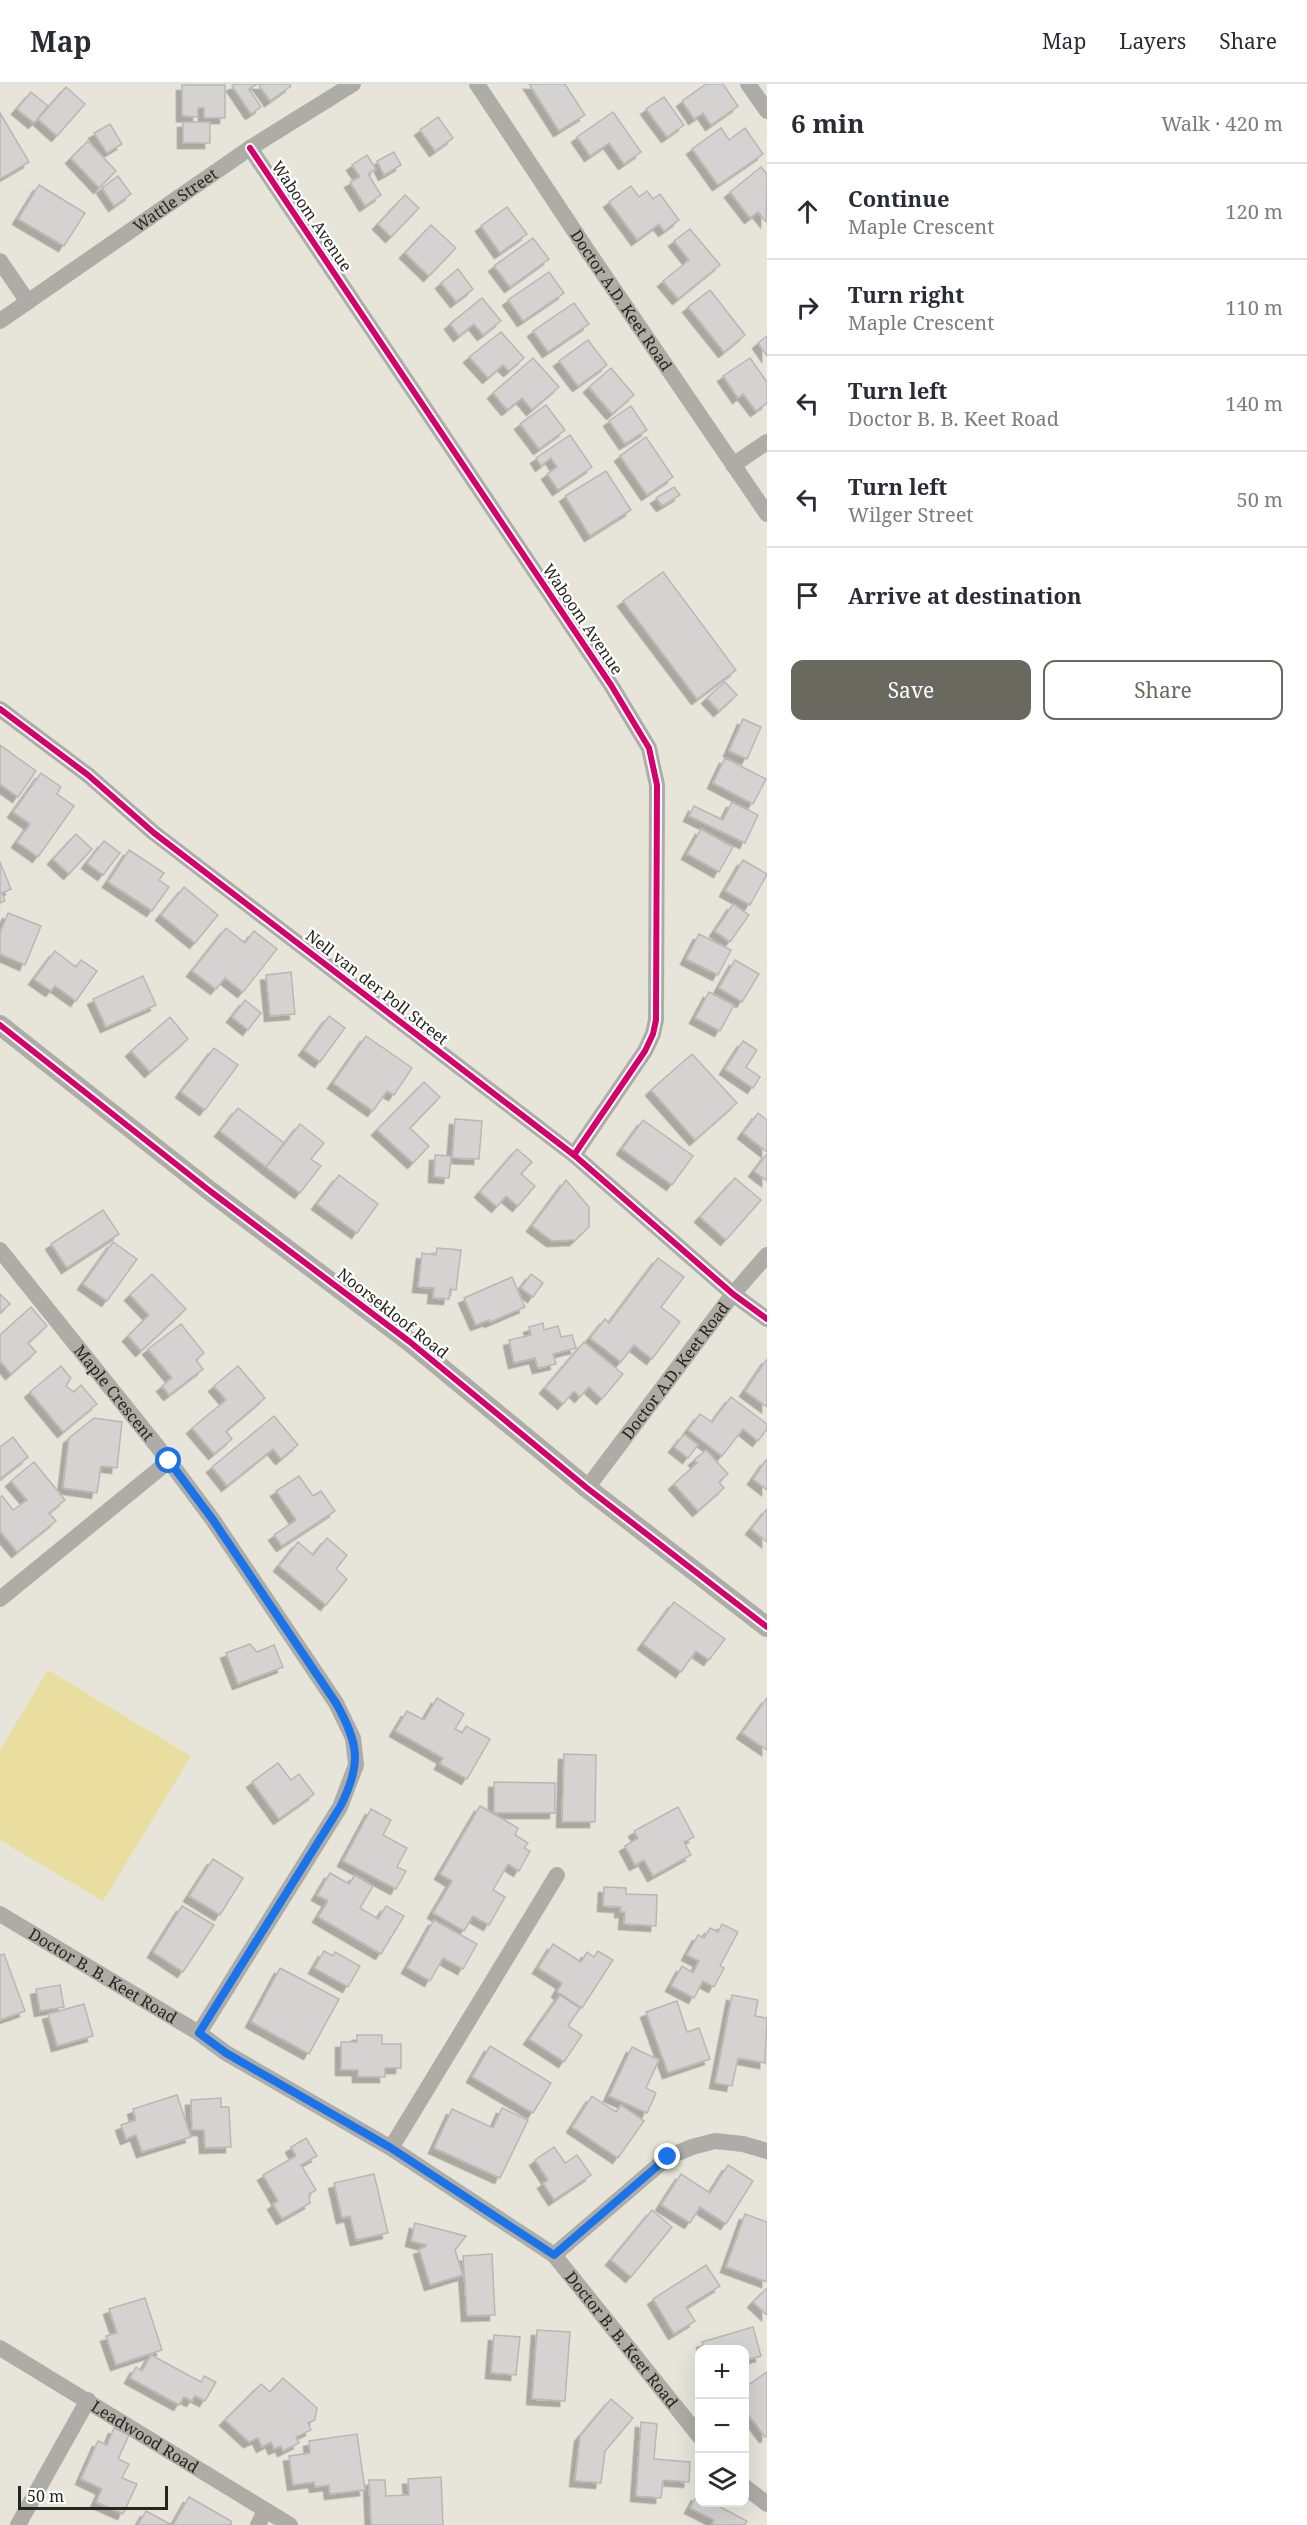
<!DOCTYPE html>
<html lang="en">
<head>
<meta charset="utf-8">
<style>
	body { margin:0; font-family:"Noto Serif",serif; background:#f7f7f7; color:#2b2b33 }
	.controls { position:absolute; right:18px; bottom:18px; display:grid; overflow:hidden; border-radius:12px; box-shadow:0 6px 24px #0002 }
	.controls button { width:54px; height:54px; display:grid; place-items:center; padding:0; border:0; border-bottom:2px solid #e1e1e2; background:#fff; color:#2b2b33; font:30px sans-serif }
	.scale { position:absolute; left:18px; bottom:15px; width:150px; box-sizing:border-box; padding-left:6px; border:3px solid #27261e; border-top:0; font-size:16px; line-height:21px; white-space:nowrap; color:#27261e; -webkit-text-stroke:4px #fff; paint-order:stroke }
	.stop { position:absolute; width:18px; height:18px; margin:-14px; border:4px solid #1a73e8; border-radius:50%; background:#fff }
	.stop.end { background:#1a73e8; border-color:#fff; box-shadow:0 2px 6px #0008 }
	.list { margin:0; padding:0; list-style:none }
	h2 { display:flex; justify-content:space-between; align-items:center; height:78px; margin:0; padding:0 24px; font-size:26px }
	h2 small { font-size:20px; font-weight:400; color:#7c7c81 }
	.list li { display:grid; grid-template-columns:39px 1fr auto; gap:18px; align-items:center; box-sizing:border-box; height:96px; padding:0 24px; border-top:2px solid #e1e1e2 }
	.list b { display:block; font-size:22px; white-space:nowrap }
	.list p { margin:0; font-size:20px; white-space:nowrap; color:#7c7c81 }
	.list em { font-size:20px; font-style:normal; color:#7c7c81 }
	.actions { display:flex; gap:12px; padding:18px 24px }
	.actions a { flex:1; padding:14px 0; border:2px solid #6a6960; border-radius:12px; text-align:center; font-size:21px; color:#6a6960 }
	.actions .main { background:#6a6960; color:#fff }
	.icon { flex:none; width:33px; height:33px; fill:none; stroke:currentColor; stroke-width:2; stroke-linecap:round; stroke-linejoin:round }
	.map { position:relative; flex:none; width:767px; height:2441px; overflow:hidden }
	header { display:flex; align-items:center; gap:36px; box-sizing:border-box; height:84px; padding:0 30px; background:#fff; border-bottom:2px solid #e1e1e2 }
	header strong { font-size:28px }
	nav { display:flex; gap:33px; margin-inline-start:auto; font-size:21px }
	main { display:flex }
	aside { flex:1; background:#fff }
	.map>svg:first-child { display:block }
</style>
</head>
<body>
<header>
<strong>Map</strong>
<nav><a>Map</a><a>Layers</a><a>Share</a></nav>
</header>
<main>
<div class="map">
<svg width="767" height="2441" viewBox="0 0 767 2441">
	<defs>
		<filter id="shadow"><feDropShadow dx="-5.5" dy="5.5" stdDeviation="0" flood-color="#0004"/></filter>
	</defs>
	<rect width="100%" height="100%" fill="#e7e5da"/>
	<path fill="#e9dea0" d="M48 1586 191 1672 103 1817 0 1756V1666Z"/>
	<g fill="#d4d3d2" stroke="#b9b7b6" stroke-width="1.5" filter="url(#shadow)">
		<path d="M235 0H257L249 5 261 23 251 30 232 2Z"/>
		<path d="M258 0H290L291 2 270 17Z"/>
		<path d="M529 0H565L585 31 559 47Z"/>
		<path d="M706 0H723L738 22 711 41 703 29 694 35 682 17Z"/>
		<path d="M182 1H225V34H204V24H198V33L182 32Z"/>
		<path d="M66 3 85 20 57 52 38 35Z"/>
		<path d="M31 8 48 22 34 39 17 25Z"/>
		<path d="M664 13 684 41 667 53 646 25Z"/>
		<path d="M613 28 641 68 624 80 609 59 590 72 577 53Z"/>
		<path d="M0 29 29 78 0 95Z"/>
		<path d="M438 33 453 54 435 67 420 46Z"/>
		<rect x="183" y="38" width="27" height="21"/>
		<path d="M110 40 122 60 107 69 94 49Z"/>
		<path d="M721 44 729 56 745 44 763 70 718 101 692 65Z"/>
		<path d="M88 57 116 87 99 104 71 74Z"/>
		<path d="M394 68 401 81 384 91 377 77Z"/>
		<path d="M367 71 376 85 368 90 381 111 365 122 350 98 360 93 352 81Z"/>
		<path d="M761 83 767 90 766 138 758 128 750 134 730 108Z"/>
		<path d="M118 92 131 110 114 122 102 104Z"/>
		<path d="M39 101 85 129 64 162 18 135Z"/>
		<path d="M631 102 639 113 647 107 653 115 660 110 679 136 664 147 659 140 637 156 609 118Z"/>
		<path d="M405 111 419 124 391 153 378 140Z"/>
		<path d="M507 123 527 150 500 169 481 142Z"/>
		<path d="M431 141 456 164 429 192 405 169Z"/>
		<path d="M690 145 720 181 678 215 663 197 689 176 674 157Z"/>
		<path d="M533 154 549 175 510 203 494 182Z"/>
		<path d="M458 185 473 205 456 218 441 199Z"/>
		<path d="M549 188 564 209 523 237 508 216Z"/>
		<path d="M710 206 745 251 724 268 688 223Z"/>
		<path d="M482 214 501 237 483 251 474 240 459 252 450 240Z"/>
		<path d="M574 219 589 240 548 268 533 247Z"/>
		<path d="M501 248 524 274 509 287 503 281 488 294 469 273Z"/>
		<path d="M767 252V272L758 259Z"/>
		<path d="M588 256 607 281 578 302 559 277Z"/>
		<path d="M533 274 559 303 532 326 522 314 507 326 493 309Z"/>
		<path d="M750 274 767 298V319L756 327 743 310 738 314 723 292Z"/>
		<path d="M611 284 634 311 612 330 589 303Z"/>
		<path d="M546 321 565 346 539 365 520 340Z"/>
		<path d="M631 322 647 346 625 360 609 337Z"/>
		<path d="M570 351 592 383 558 406 547 390 557 383 551 374 541 382 536 374Z"/>
		<path d="M646 353 673 393 647 411 620 372Z"/>
		<path d="M606 387 631 426 590 452 565 412Z"/>
		<path d="M674 403 680 411 662 422 656 414Z"/>
		<path d="M663 488 736 586 697 615 623 517Z"/>
		<path d="M725 598 737 611 719 627 707 614Z"/>
		<path d="M743 635 761 643 747 675 729 667Z"/>
		<path d="M0 661 36 687 18 713 0 700Z"/>
		<path d="M725 674 766 695 753 720 713 699Z"/>
		<path d="M41 689 61 703 57 710 74 722 38 773 17 758 30 740 13 728Z"/>
		<path d="M732 718 758 731 745 759 689 732 694 722 723 736Z"/>
		<path d="M701 745 733 763 719 788 687 770Z"/>
		<path d="M76 750 92 765 69 790 53 775Z"/>
		<path d="M104 757 120 769 103 791 87 779Z"/>
		<path d="M129 766 164 789 159 796 169 803 152 827 108 798Z"/>
		<path d="M743 776 767 790 750 821 725 807Z"/>
		<path d="M0 778 11 805 2 809 5 817 0 819Z"/>
		<path d="M184 803 218 831 195 859 161 831Z"/>
		<path d="M733 820 749 831 730 858 715 847Z"/>
		<path d="M8 829 41 842 25 881 0 870V849Z"/>
		<path d="M226 844 245 859 254 847 277 865 243 908 225 894 216 905 192 887Z"/>
		<path d="M699 850 731 866 718 891 686 875Z"/>
		<path d="M55 867 76 883 81 876 97 887 76 917 55 902 51 907 34 895Z"/>
		<path d="M735 876 759 890 742 918 719 904Z"/>
		<path d="M291 888 295 930 270 932 266 891Z"/>
		<path d="M143 892 156 921 106 943 93 915Z"/>
		<path d="M709 908 734 921 720 947 695 934Z"/>
		<path d="M245 916 261 929 248 946 232 933Z"/>
		<path d="M329 932 345 944 320 978 304 966Z"/>
		<path d="M170 933 188 955 150 988 131 967Z"/>
		<path d="M366 952 412 984 394 1011 387 1007 373 1027 333 999Z"/>
		<path d="M743 957 757 966 746 983 760 993 753 1004 725 985Z"/>
		<path d="M214 964 238 981 205 1026 181 1008Z"/>
		<path d="M692 970 737 1019 695 1056 651 1006Z"/>
		<path d="M424 998 440 1013 410 1044 429 1062 413 1079 377 1046Z"/>
		<path d="M238 1024 284 1059 266 1083 220 1047Z"/>
		<path d="M758 1029 767 1036V1068L743 1049Z"/>
		<path d="M455 1035 482 1037 479 1075 452 1074Z"/>
		<path d="M643 1036 693 1072 672 1101 622 1065Z"/>
		<path d="M300 1040 324 1059 311 1075 321 1082 300 1109 266 1083Z"/>
		<path d="M517 1065 532 1078 521 1090 535 1102 518 1122 506 1112 497 1123 480 1108Z"/>
		<path d="M767 1070V1097L754 1087Z"/>
		<path d="M435 1071 451 1072 449 1094 434 1093Z"/>
		<path d="M339 1091 378 1120 357 1149 317 1120Z"/>
		<path d="M735 1094 761 1116 726 1156 700 1133Z"/>
		<path d="M566 1096 589 1123V1143L575 1156 552 1157 532 1142Z"/>
		<path d="M103 1126 119 1150 67 1184 51 1160Z"/>
		<path d="M113 1158 137 1175 107 1217 83 1200Z"/>
		<path d="M437 1164 461 1166 456 1206 450 1205 449 1215 433 1214 434 1204 418 1203 422 1169 436 1171Z"/>
		<path d="M658 1174 684 1193 661 1223 680 1238 652 1275 634 1261 621 1278 590 1254 605 1235 609 1239Z"/>
		<path d="M152 1190 186 1225 141 1267 128 1252 149 1231 130 1211Z"/>
		<path d="M531 1190 543 1199 533 1213 521 1204Z"/>
		<path d="M512 1193 525 1223 490 1238 489 1236 476 1241 464 1214Z"/>
		<path d="M0 1210 10 1220 0 1229Z"/>
		<path d="M31 1223 47 1242 28 1259 36 1268 11 1290 0 1277V1251Z"/>
		<path d="M543 1239 544 1246 558 1242 561 1253 572 1251 576 1264 553 1270 556 1280 538 1284 535 1274 514 1279 509 1256 531 1251 529 1243Z"/>
		<path d="M181 1240 204 1269 196 1276 203 1285 169 1311 162 1302 172 1294 148 1265Z"/>
		<path d="M584 1258 623 1290 602 1315 589 1303 580 1313 574 1307 563 1320 545 1304Z"/>
		<path d="M767 1275V1323L745 1307Z"/>
		<path d="M61 1282 71 1294 66 1302 74 1308 81 1301 97 1320 63 1348 30 1308Z"/>
		<path d="M238 1282 265 1314 226 1347 232 1355 214 1370 192 1344 226 1316 214 1302Z"/>
		<path d="M731 1313 767 1340V1345L758 1357 743 1345 722 1372 688 1346 700 1330 712 1338Z"/>
		<path d="M274 1332 298 1361 281 1375 273 1365 227 1402 212 1383Z"/>
		<path d="M94 1334 122 1338 117 1384 101 1382 97 1409 63 1404 69 1354Z"/>
		<path d="M684 1350 698 1361 688 1374 674 1363Z"/>
		<path d="M13 1353 28 1373 0 1395V1363Z"/>
		<path d="M706 1366 728 1390 719 1398 724 1404 698 1427 674 1400 697 1379 694 1376Z"/>
		<path d="M766 1376 767 1377V1406L753 1395Z"/>
		<path d="M34 1378 65 1416 49 1429 56 1437 17 1468 0 1447V1414L2 1412 13 1426 27 1416 11 1397Z"/>
		<path d="M299 1392 313 1412 321 1407 335 1427 282 1462 274 1451 296 1436 276 1407Z"/>
		<path d="M767 1425V1458L751 1445Z"/>
		<path d="M327 1454 347 1471 336 1485 347 1495 326 1521 279 1482 298 1458 313 1471Z"/>
		<path d="M674 1518 725 1555 709 1576 696 1567 681 1588 643 1560Z"/>
		<path d="M250 1560 257 1568 274 1561 283 1583 238 1600 226 1569Z"/>
		<path d="M437 1614 464 1630 455 1645 462 1649 466 1642 490 1655 467 1695 440 1680 443 1674 395 1647 407 1627 424 1636Z"/>
		<path d="M767 1614V1666L742 1649Z"/>
		<path d="M564 1670 596 1671 595 1738H562Z"/>
		<path d="M278 1679 291 1696 299 1690 314 1710 279 1735 252 1698Z"/>
		<path d="M494 1698 555 1699V1729H494Z"/>
		<path d="M480 1722 518 1744 515 1751 528 1759 524 1764 530 1767 519 1787 508 1780 493 1806 505 1813 489 1841 473 1832 464 1847 433 1829 452 1797 440 1790Z"/>
		<path d="M678 1723 694 1753 684 1758 691 1771 653 1792 644 1776 635 1781 625 1762 638 1754 634 1747Z"/>
		<path d="M371 1725 391 1736 383 1751 407 1764 397 1783 406 1787 396 1805 343 1777Z"/>
		<path d="M213 1775 243 1794 220 1831 189 1812Z"/>
		<path d="M330 1789 349 1800 355 1791 373 1802 360 1824 378 1835 386 1822 404 1832 381 1870 318 1833 328 1817 317 1811Z"/>
		<path d="M604 1803 626 1804V1810L657 1811 656 1842 624 1840 625 1828H620L621 1823 603 1822Z"/>
		<path d="M182 1822 214 1841 183 1888 153 1868Z"/>
		<path d="M434 1836 477 1860 463 1885 443 1874 430 1897 407 1884Z"/>
		<path d="M722 1840 738 1848 720 1882 724 1884 714 1903 703 1897 694 1914 671 1902 682 1882 693 1889 699 1877 687 1871 698 1851 704 1854 710 1844 718 1848Z"/>
		<path d="M553 1860 581 1878 587 1868 594 1873 598 1867 613 1876 582 1924 557 1908 562 1899 538 1884Z"/>
		<path d="M324 1867 333 1872 335 1868 360 1882 348 1903 314 1884Z"/>
		<path d="M4 1870 25 1927 0 1936V1871Z"/>
		<path d="M280 1884 339 1915 309 1970 251 1938Z"/>
		<path d="M60 1901 64 1923 40 1927 36 1905Z"/>
		<path d="M560 1911 580 1924 568 1942 582 1951 564 1978 529 1955Z"/>
		<path d="M732 1911 758 1916 755 1932 767 1934 765 1979 738 1974 732 2002 715 1999Z"/>
		<path d="M677 1917 687 1948 699 1944 710 1975 668 1989 646 1928Z"/>
		<path d="M84 1920 93 1952 57 1962 48 1930Z"/>
		<path d="M357 1951H382V1960H401V1984H385V1993H358V1986H341V1958H357Z"/>
		<path d="M490 1962 551 1999 533 2029 472 1993Z"/>
		<path d="M632 1963 659 1976 646 2004 656 2009 647 2029 609 2012Z"/>
		<path d="M177 2011 191 2053 142 2068 136 2051 126 2055 121 2041 136 2036 133 2025Z"/>
		<path d="M592 2012 616 2028 621 2021 644 2037 618 2074 572 2043Z"/>
		<path d="M221 2014V2023H229L231 2063 205 2064 204 2046H192L191 2016Z"/>
		<path d="M502 2024 528 2036 500 2094 434 2064 452 2025 493 2044Z"/>
		<path d="M306 2054 317 2072 301 2081 316 2106 309 2110 310 2119 282 2135 273 2120 278 2117 263 2091 296 2072 291 2063Z"/>
		<path d="M554 2063 565 2079 577 2071 591 2091 554 2116 543 2099 548 2096 535 2076Z"/>
		<path d="M728 2081 753 2097 726 2140 700 2123 690 2139 661 2121 681 2090 710 2109Z"/>
		<path d="M374 2090 388 2149 356 2156 350 2132 342 2134 334 2099Z"/>
		<path d="M652 2126 672 2143 631 2193 611 2176Z"/>
		<path d="M745 2130 767 2138V2198L726 2183Z"/>
		<path d="M415 2139 466 2152 455 2166 463 2191 430 2201 419 2165 425 2163 426 2161 411 2157Z"/>
		<path d="M492 2170 495 2231 467 2232 463 2172Z"/>
		<path d="M706 2181 720 2202 686 2223 695 2237 674 2250 653 2215Z"/>
		<path d="M767 2204V2231L753 2218Z"/>
		<path d="M145 2214 162 2266 116 2281 106 2252 117 2249 109 2225Z"/>
		<path d="M753 2243 761 2272 744 2277V2266H704L702 2258Z"/>
		<path d="M537 2246 570 2248 565 2317 532 2315Z"/>
		<path d="M494 2251 520 2253 516 2291 491 2289Z"/>
		<path d="M151 2271 201 2298 204 2292 216 2298 205 2317 195 2312 192 2317 184 2313 179 2321 130 2294 136 2283 142 2287Z"/>
		<path d="M767 2288V2352L765 2353 744 2325V2304Z"/>
		<path d="M283 2294 317 2324 315 2336 308 2339 311 2346 296 2353 299 2359 283 2367 281 2362 274 2365 271 2358 262 2363 258 2354 249 2358 225 2336 261 2300 270 2308Z"/>
		<path d="M611 2315 633 2334 605 2367 601 2399 575 2397 580 2352Z"/>
		<path d="M641 2338 657 2340 654 2375 690 2378 689 2398 663 2396 661 2414 636 2412Z"/>
		<path d="M114 2344 129 2351 118 2375 129 2380 122 2394 137 2400 123 2430 96 2418 102 2405 81 2395 98 2357 107 2361Z"/>
		<path d="M357 2350 365 2406 330 2410 329 2401 315 2403 314 2398 293 2401 289 2372 310 2369 309 2357Z"/>
		<path d="M441 2393 443 2441H371L369 2396H385L386 2412 409 2411 408 2395Z"/>
		<path d="M697 2411 700 2413V2418H711L747 2437 745 2441H712L714 2436 690 2424Z"/>
		<path d="M189 2413 231 2437V2441H173Z"/>
		<path d="M146 2427 170 2440V2441H138Z"/>
	</g>
	<g fill="none" stroke-linecap="round" stroke-linejoin="round">
		<g stroke="#adaca7" stroke-width="16">
			<path id="s1" d="M477 0 587 166 767 430"/>
			<path d="M748 0 767 27"/>
			<path d="M250 64 611 601 649 664 657 701 656 936 653 950 645 967 574 1071"/>
			<path d="M0 177 28 218"/>
			<path id="s2" d="M0 237 250 64 353 0"/>
			<path d="M733 381 767 358"/>
			<path d="M0 625 88 691 154 749 574 1071 733 1210 767 1235"/>
			<path id="s3" d="M0 1166 169 1377 213 1436 336 1619 353 1654 356 1681 340 1723 199 1949"/>
			<path id="s4" d="M587 1404 733 1210 767 1171"/>
			<path d="M0 1515 169 1377"/>
			<path id="s5" d="M0 1830 199 1949 226 1969 391 2064 554 2171 700 2353"/>
			<path d="M391 2064 557 1791"/>
			<path d="M554 2171 668 2073 692 2063 715 2057 743 2060 767 2067"/>
			<path id="s6" d="M0 2264 290 2441"/>
			<path d="M744 2402 767 2420"/>
			<path d="M18 2441 88 2316"/>
			<path d="M258 2441 265 2427"/>
		</g>
		<path stroke="#adaca7" stroke-width="20" d="M0 941 210 1107 410 1258 587 1404 767 1543"/>
		<g stroke="#fff" stroke-width="10">
			<g id="cycleway">
				<path d="M250 64 611 601 649 664 657 701 656 936 653 950 645 967 574 1071"/>
				<path d="M0 625 88 691 154 749 574 1071 733 1210 767 1235"/>
				<path d="M0 941 210 1107 410 1258 587 1404 767 1543"/>
			</g>
		</g>
		<use href="#cycleway" stroke="#d6006c" stroke-width="6"/>
	</g>
	<g fill="none" stroke-linecap="round" stroke-linejoin="round">
		<path stroke="#1a73e8" stroke-width="8" d="M169 1377 213 1436 336 1619C359 1660 362 1680 340 1723L199 1949 226 1969 391 2064 554 2171 668 2073"/>
	</g>
	<g text-anchor="middle" stroke-width="4.5" stroke-linejoin="round" paint-order="stroke">
		<g font-size="16" fill="#27261e" stroke="#fff">
			<text dy="6" stroke="none"><textPath href="#s2" startOffset="213">Wattle Street</textPath></text>
			<text transform="translate(312 132) rotate(56)" y="6">Waboom Avenue</text>
			<text dy="6" stroke="none"><textPath href="#s1" startOffset="260">Doctor A.D. Keet Road</textPath></text>
			<text transform="translate(583 535) rotate(56)" y="6">Waboom Avenue</text>
			<text transform="translate(377 903) rotate(38)" y="6">Nell van der Poll Street</text>
			<text transform="translate(393 1229) rotate(38)" y="6">Noorsekloof Road</text>
			<text dy="6" stroke="none"><textPath href="#s4" startOffset="147">Doctor A.D. Keet Road</textPath></text>
			<text dy="6" stroke="none"><textPath href="#s3" startOffset="183">Maple Crescent</textPath></text>
			<text dy="6" stroke="none"><textPath href="#s5" startOffset="120">Doctor B. B. Keet Road</textPath></text>
			<text dy="6" stroke="none"><textPath href="#s5" startOffset="759">Doctor B. B. Keet Road</textPath></text>
			<text dy="6" stroke="none"><textPath href="#s6" startOffset="170">Leadwood Road</textPath></text>
		</g>
	</g>
</svg>
<div class="controls">
<button>+</button>
<button>−</button>
<button><svg class="icon" aria-label="layers" viewBox="0 0 24 24"><path d="M12 4l9 5-9 5-9-5zM3 14l9 5 9-5"/></svg></button>
</div>
<div class="scale">50 m</div>
<div class="stop" style="left:169px;top:1377px"></div>
<div class="stop end" style="left:668px;top:2073px"></div>
</div>
<aside>
<h2>6 min<small>Walk · 420 m</small></h2>
<ul class="list">
<li><svg class="icon" aria-label="ahead" viewBox="0 0 24 24"><path d="M12 20V5M6 11l6-6 6 6"/></svg><div><b>Continue</b><p>Maple Crescent</p></div><em>120 m</em></li>
<li><svg class="icon" aria-label="right" viewBox="0 0 24 24"><path d="M7 20v-9h11M14 6l5 5-5 5"/></svg><div><b>Turn right</b><p>Maple Crescent</p></div><em>110 m</em></li>
<li><svg class="icon" aria-label="left" viewBox="0 0 24 24"><path d="M17 20v-9H6M10 6l-5 5 5 5"/></svg><div><b>Turn left</b><p>Doctor B. B. Keet Road</p></div><em>140 m</em></li>
<li><svg class="icon" aria-label="left" viewBox="0 0 24 24"><path d="M17 20v-9H6M10 6l-5 5 5 5"/></svg><div><b>Turn left</b><p>Wilger Street</p></div><em>50 m</em></li>
<li><svg class="icon" aria-label="arrive" viewBox="0 0 24 24"><path d="M6 21V4h12l-3 4 3 4H6"/></svg><div><b>Arrive at destination</b></div></li>
</ul>
<div class="actions"><a class="main">Save</a><a>Share</a></div>
</aside>
</main>
</body>
</html>
